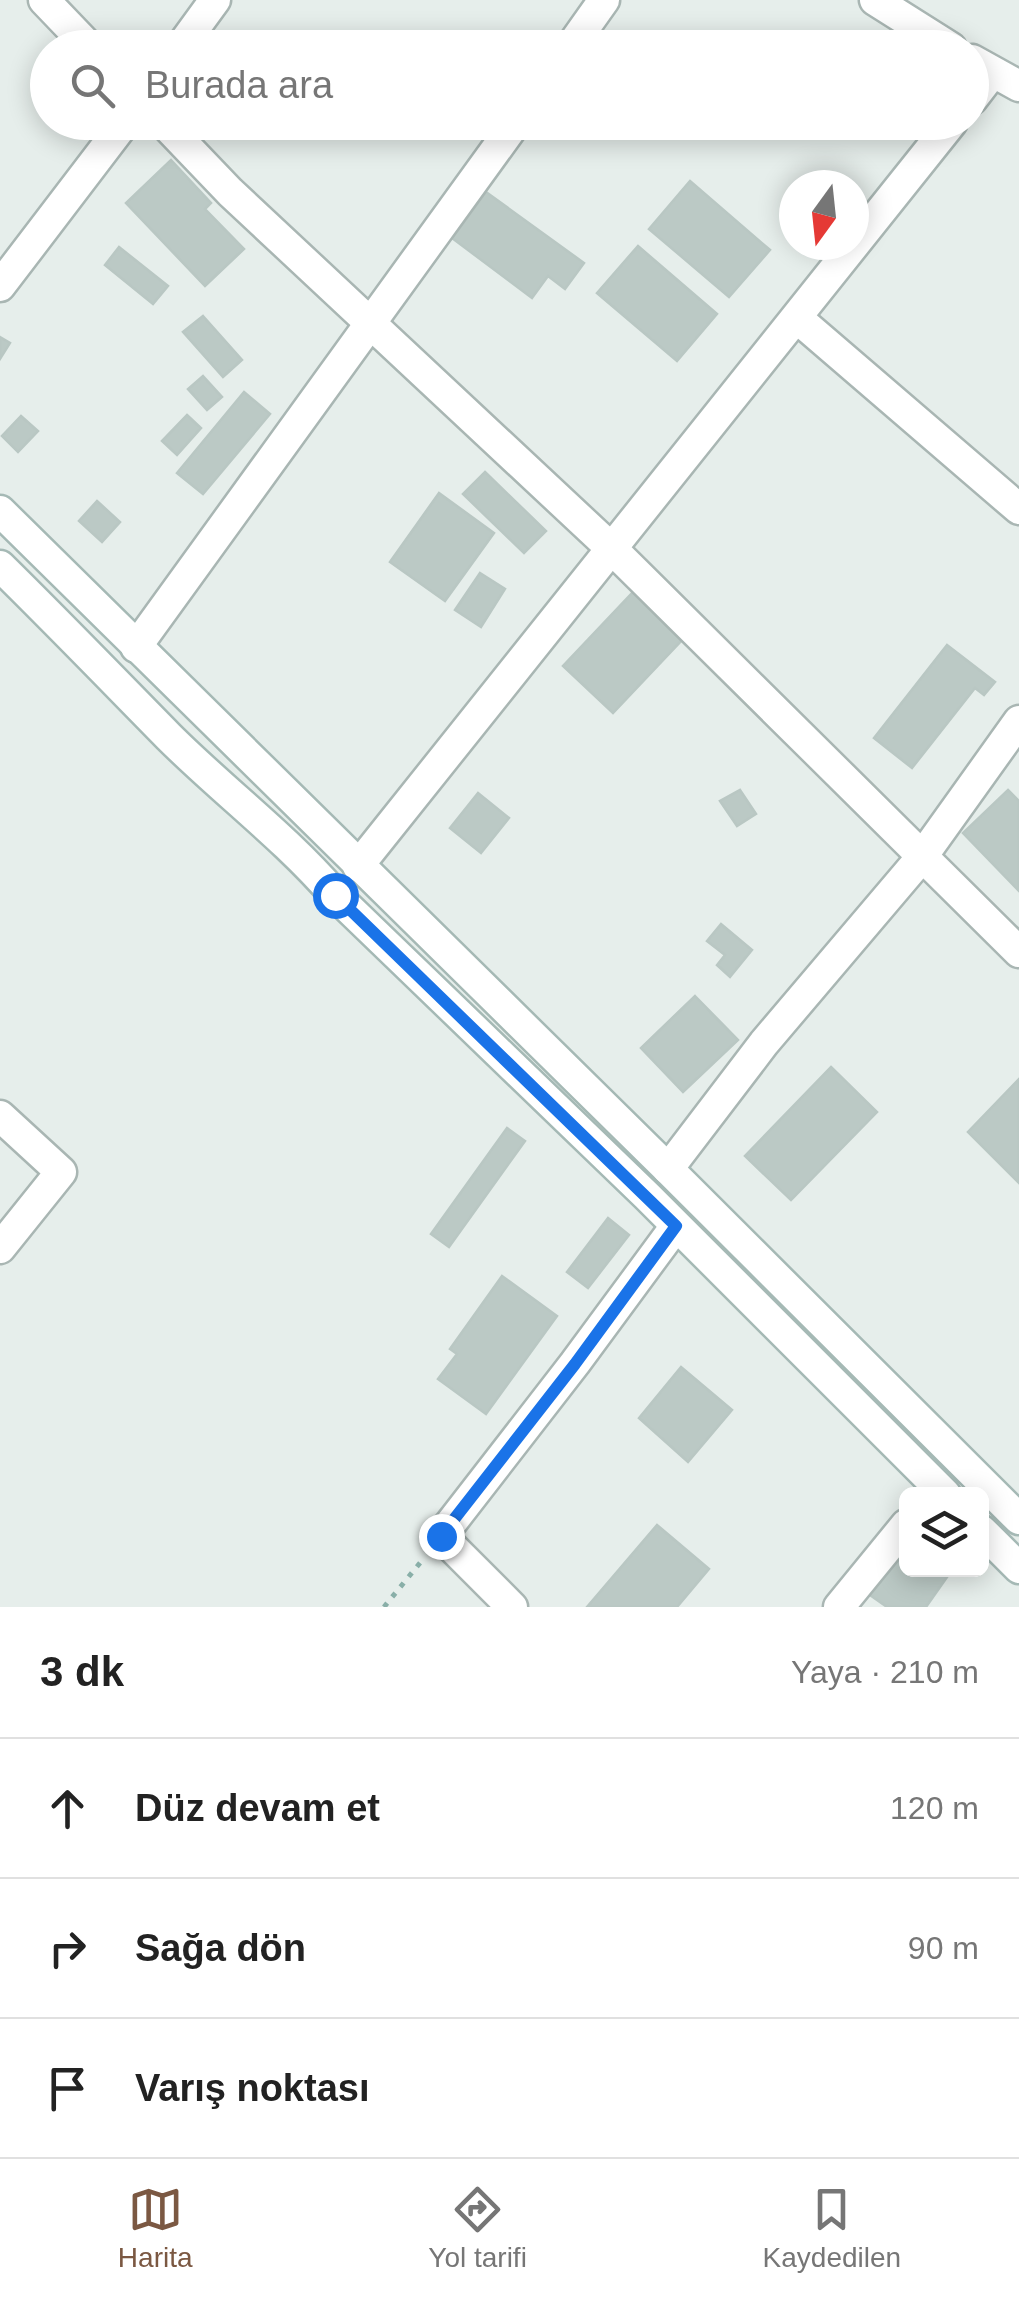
<!DOCTYPE html>
<html lang="tr">
<head>
<meta charset="utf-8">
<style>
	body { margin:0; font-family:Arial,sans-serif; background:#f2f2f2; color:#222 }
	.controls { position:absolute; right:30px; bottom:30px; display:grid; overflow:hidden; border-radius:15px; box-shadow:0 5px 25px #0003 }
	.controls button { width:90px; height:90px; display:grid; place-items:center; padding:0; border:0; border-bottom:2px solid #e0e0e0; background:#fff; color:#222; font:50px sans-serif }
	.compass { position:absolute; left:779px; top:170px; width:90px; height:90px; border-radius:50%; background:#fff; box-shadow:0 5px 25px #0003; rotate:195deg }
	.stop { position:absolute; width:30px; height:30px; margin:-22px; border:8px solid #1a73e8; border-radius:50%; background:#fff }
	.stop.end { background:#1a73e8; border-color:#fff; box-shadow:0 2px 10px #0008 }
	.list { margin:0; padding:0; list-style:none }
	h2 { display:flex; justify-content:space-between; align-items:center; height:130px; margin:0; padding:0 40px; font-size:42px }
	h2 small { font-size:32px; font-weight:400; color:#767676 }
	.list li { display:grid; grid-template-columns:65px 1fr auto; gap:30px; align-items:center; box-sizing:border-box; height:140px; padding:0 40px; border-top:2px solid #e0e0e0 }
	.list b { display:block; font-size:38px; white-space:nowrap }
	.list em { font-size:32px; font-style:normal; color:#767676 }
	.icon { flex:none; width:55px; height:55px; fill:none; stroke:currentColor; stroke-width:2; stroke-linecap:round; stroke-linejoin:round }
	.map { position:relative; flex:none; width:1019px; height:1607px; overflow:hidden }
	.search { position:absolute; background:#fff; box-shadow:0 5px 25px #0003; left:30px; right:30px; top:30px; height:110px; display:flex; align-items:center; gap:25px; box-sizing:border-box; padding:0 35px; border-radius:55px; color:#767676; font-size:38px }
	.sheet { height:550px; background:#fff }
	nav { display:flex; justify-content:space-around; align-items:center; box-sizing:border-box; height:140px; border-top:2px solid #e0e0e0; background:#fff; font-size:28px; color:#767676 }
	nav a { display:grid; justify-items:center; gap:5px }
	nav .on { color:#7b5842 }
	.map>svg:first-child { display:block }
</style>
</head>
<body>
<div class="map">
<svg width="1019" height="1607" viewBox="0 0 1019 1607">
	<rect width="100%" height="100%" fill="#e6eeeb"/>
	<g fill="#bbc9c5" stroke="#b9c7c3" stroke-width="2.5">
		<path d="M171 160 211 203 205 209 244 249 205 286 126 203Z"/>
		<path d="M690 181 770 250 729 297 649 229Z"/>
		<path d="M486 192 584 263 565 289 548 276 532 298 452 238Z"/>
		<path d="M638 246 717 314 677 361 597 293Z"/>
		<path d="M119 247 168 286 153 304 105 265Z"/>
		<path d="M203 316 242 360 223 377 183 332Z"/>
		<path d="M0 337 10 343 0 359Z"/>
		<path d="M203 376 222 397 207 410 188 389Z"/>
		<path d="M244 392 270 414 203 494 177 473Z"/>
		<path d="M187 415 201 428 177 455 162 441Z"/>
		<path d="M21 416 38 431 18 452 2 436Z"/>
		<path d="M485 472 546 531 524 553 463 494Z"/>
		<path d="M439 493 494 533 445 601 390 562Z"/>
		<path d="M97 501 120 522 102 542 79 521Z"/>
		<path d="M480 573 505 589 481 627 455 610Z"/>
		<path d="M633 592 683 639 613 713 563 666Z"/>
		<path d="M947 645 995 682 984 695 975 688 912 768 874 738Z"/>
		<path d="M740 790 756 814 737 826 720 801Z"/>
		<path d="M1008 790 1019 801V891L963 833Z"/>
		<path d="M478 793 509 818 481 853 450 828Z"/>
		<path d="M721 924 752 950 730 977 717 965 725 955 707 941Z"/>
		<path d="M695 996 738 1040 683 1092 641 1048Z"/>
		<path d="M831 1067 877 1112 791 1200 745 1156Z"/>
		<path d="M1019 1079V1183L968 1132Z"/>
		<path d="M507 1128 525 1141 449 1247 431 1234Z"/>
		<path d="M608 1218 629 1235 588 1288 567 1272Z"/>
		<path d="M502 1276 557 1316 486 1414 438 1379 457 1354 450 1349Z"/>
		<path d="M681 1367 732 1410 688 1462 639 1418Z"/>
		<path d="M657 1525 709 1569 677 1607H587Z"/>
		<path d="M892 1557 904 1565 906 1561V1570H952L926 1607H887L867 1593Z"/>
	</g>
	<g fill="none" stroke-linecap="round" stroke-linejoin="round">
		<g stroke="#a9b6b3" stroke-width="35">
			<g id="street">
				<path d="M44 0 90 48"/>
				<path d="M875 0 951 48"/>
				<path d="M180 48 215 0"/>
				<path d="M570 48 604 0"/>
				<path d="M972 60 1019 86"/>
				<path d="M972 99 992 73"/>
				<path d="M163 122 230 192 612 549 1019 952"/>
				<path d="M0 286 125 122"/>
				<path d="M797 318 1019 509"/>
				<path d="M136 647 516 122"/>
				<path d="M358 866 952 122"/>
				<path d="M0 1116 61 1172 0 1248"/>
				<path d="M668 1169 764 1043 921 858 1019 721"/>
				<path d="M512 1607 441 1536 575 1363 676 1226"/>
				<path d="M839 1607 906 1525"/>
			</g>
		</g>
		<g stroke="#a5b9b5" stroke-width="35">
			<g id="secondary">
				<path d="M0 511 668 1169 1019 1519"/>
				<path d="M0 566C57 622 112 679 168 736 222 790 285 837 335 895L647 1196 945 1494"/>
				<path d="M982 1531 1019 1568"/>
			</g>
		</g>
		<path stroke="#89afa8" stroke-width="5" stroke-dasharray="5 8" stroke-linecap="butt" d="M384 1607 424 1558"/>
		<use href="#street" stroke="#fff" stroke-width="30"/>
		<use href="#secondary" stroke="#fff" stroke-width="30"/>
	</g>
	<g fill="none" stroke-linecap="round" stroke-linejoin="round">
		<path stroke="#1a73e8" stroke-width="12" d="M335 895 676 1226 575 1364 441 1536"/>
	</g>
</svg>
<div class="controls">
<button><svg class="icon" aria-label="layers" viewBox="0 0 24 24"><path d="M12 4l9 5-9 5-9-5zM3 14l9 5 9-5"/></svg></button>
</div>
<svg class="compass" viewBox="-18 -18 36 36"><path d="M0-13l5 13h-10z" fill="#e53935"/><path d="M0 13l5-13h-10z" fill="#767676"/></svg>
<div class="stop" style="left:335px;top:895px"></div>
<div class="stop end" style="left:441px;top:1536px"></div>
<div class="search"><svg class="icon" aria-label="search" viewBox="0 0 24 24"><circle cx="10" cy="10" r="6"/><path d="M15 15l6 6"/></svg>Burada ara</div>
</div>
<section class="sheet">
<h2>3 dk<small>Yaya · 210 m</small></h2>
<ul class="list">
<li><svg class="icon" aria-label="ahead" viewBox="0 0 24 24"><path d="M12 20V5M6 11l6-6 6 6"/></svg><div><b>Düz devam et</b></div><em>120 m</em></li>
<li><svg class="icon" aria-label="right" viewBox="0 0 24 24"><path d="M7 20v-9h11M14 6l5 5-5 5"/></svg><div><b>Sağa dön</b></div><em>90 m</em></li>
<li><svg class="icon" aria-label="arrive" viewBox="0 0 24 24"><path d="M6 21V4h12l-3 4 3 4H6"/></svg><div><b>Varış noktası</b></div></li>
</ul>
</section>
<nav>
<a class="on"><svg class="icon" aria-label="map" viewBox="0 0 24 24"><path d="M3 6l6-2 6 2 6-2v14l-6 2-6-2-6 2zM9 4v14M15 6v14"/></svg>Harita</a>
<a><svg class="icon" aria-label="directions" viewBox="0 0 24 24"><path d="M12 3l9 9-9 9-9-9zM9 14v-3h6M13 9l2 2-2 2"/></svg>Yol tarifi</a>
<a><svg class="icon" aria-label="saved" viewBox="0 0 24 24"><path d="M7 4h10v16l-5-4-5 4z"/></svg>Kaydedilen</a>
</nav>
</body>
</html>
